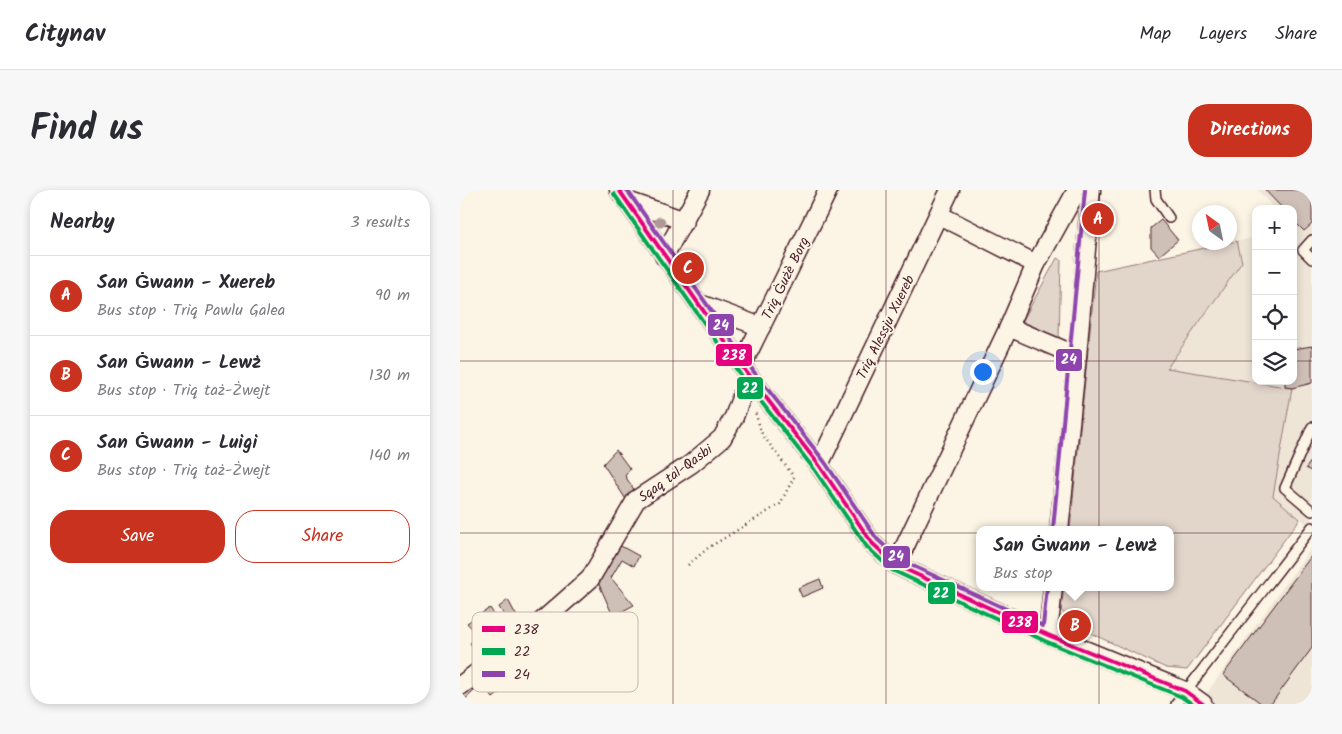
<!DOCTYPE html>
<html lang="en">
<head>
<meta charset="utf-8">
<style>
	body { margin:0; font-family:Kalam,sans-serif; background:#f7f7f7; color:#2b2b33 }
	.controls { position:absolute; right:15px; top:15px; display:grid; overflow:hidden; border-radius:10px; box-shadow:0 2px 8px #0003 }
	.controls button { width:45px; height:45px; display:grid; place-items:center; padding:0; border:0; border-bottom:1px solid #e1e1e2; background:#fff; color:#2b2b33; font:25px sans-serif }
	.compass { position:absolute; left:732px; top:15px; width:45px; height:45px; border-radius:50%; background:#fff; box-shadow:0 2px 8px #0003; rotate:327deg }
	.you { position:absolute; left:522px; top:181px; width:18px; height:18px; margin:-12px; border:4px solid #fff; border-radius:50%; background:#1a73e8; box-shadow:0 0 0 8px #1a73e833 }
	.badge { display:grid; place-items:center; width:32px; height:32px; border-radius:50%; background:#c8321e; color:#fff; font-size:16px; font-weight:700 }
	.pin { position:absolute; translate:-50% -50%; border:2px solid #fff; box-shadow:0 1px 5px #0006 }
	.popup { position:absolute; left:516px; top:336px; width:198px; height:65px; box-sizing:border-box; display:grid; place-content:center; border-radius:10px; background:#fff; filter:drop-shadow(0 1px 4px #0005); font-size:16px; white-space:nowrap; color:#7c7c81 }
	.popup b { font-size:19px; color:#2b2b33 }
	.popup::after { content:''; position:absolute; left:50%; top:100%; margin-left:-10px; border:10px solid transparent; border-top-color:#fff }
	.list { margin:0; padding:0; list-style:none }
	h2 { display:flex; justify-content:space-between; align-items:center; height:65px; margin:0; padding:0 20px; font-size:21px }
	h2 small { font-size:16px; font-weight:400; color:#7c7c81 }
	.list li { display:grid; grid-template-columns:32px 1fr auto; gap:15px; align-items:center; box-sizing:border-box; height:80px; padding:0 20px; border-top:1px solid #e1e1e2 }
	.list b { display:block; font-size:19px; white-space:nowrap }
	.list p { margin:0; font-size:16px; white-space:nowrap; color:#7c7c81 }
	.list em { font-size:16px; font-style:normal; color:#7c7c81 }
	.actions { display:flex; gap:10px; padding:15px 20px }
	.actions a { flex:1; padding:11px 0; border:1px solid #c8321e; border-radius:20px; text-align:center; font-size:18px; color:#c8321e }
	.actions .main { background:#c8321e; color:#fff }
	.icon { flex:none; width:28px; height:28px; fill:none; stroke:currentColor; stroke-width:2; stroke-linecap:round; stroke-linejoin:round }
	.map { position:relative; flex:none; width:852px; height:514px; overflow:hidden; border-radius:20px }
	header { display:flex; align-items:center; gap:30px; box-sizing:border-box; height:70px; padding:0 25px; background:#fff; border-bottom:1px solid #e1e1e2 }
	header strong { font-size:24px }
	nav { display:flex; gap:28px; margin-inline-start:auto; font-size:18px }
	.intro { display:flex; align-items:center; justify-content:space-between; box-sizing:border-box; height:120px; padding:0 30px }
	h1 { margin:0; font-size:35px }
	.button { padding:12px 22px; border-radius:20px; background:#c8321e; color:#fff; font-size:18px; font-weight:700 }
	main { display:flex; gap:30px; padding:0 30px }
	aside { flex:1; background:#fff; border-radius:20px; box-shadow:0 2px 8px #0003 }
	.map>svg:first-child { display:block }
</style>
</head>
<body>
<header>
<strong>Citynav</strong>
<nav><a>Map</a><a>Layers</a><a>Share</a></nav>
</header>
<div class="intro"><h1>Find us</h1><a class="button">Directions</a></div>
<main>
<aside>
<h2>Nearby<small>3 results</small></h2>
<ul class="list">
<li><span class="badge">A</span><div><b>San Ġwann - Xuereb</b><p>Bus stop · Triq Pawlu Galea</p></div><em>90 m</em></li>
<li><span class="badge">B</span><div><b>San Ġwann - Lewż</b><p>Bus stop · Triq taż-Żwejt</p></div><em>130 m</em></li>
<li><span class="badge">C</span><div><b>San Ġwann - Luigi</b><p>Bus stop · Triq taż-Żwejt</p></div><em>140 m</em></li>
</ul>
<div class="actions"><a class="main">Save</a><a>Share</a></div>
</aside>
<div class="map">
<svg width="852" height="514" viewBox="0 0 852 514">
	<rect width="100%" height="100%" fill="#fcf5e5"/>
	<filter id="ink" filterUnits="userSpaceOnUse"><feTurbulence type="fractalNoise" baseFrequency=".02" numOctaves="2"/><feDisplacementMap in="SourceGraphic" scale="10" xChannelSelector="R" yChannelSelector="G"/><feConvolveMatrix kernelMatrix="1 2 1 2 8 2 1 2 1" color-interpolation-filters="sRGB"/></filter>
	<g filter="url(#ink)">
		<g fill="#eee5d7">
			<path d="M798 0H852V338L813 306 832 198 707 178 782 72 777 51 796 47V191H833V19H814Z"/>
			<path d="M852 357V514H739Z"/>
		</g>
		<g fill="#e2d5ca" stroke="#967a7a">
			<path d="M777 51 782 72 707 178 832 198 813 306 840 329 727 480 706 478 615 436 601 420 604 397H710V340H610L636 81Z"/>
			<path d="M597 68 601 70 599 148 562 132Z"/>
		</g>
		<g fill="#cfc0b7" stroke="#4a1f2b">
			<path d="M805 0H852V34L844 41 833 30V19H823Z"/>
			<path d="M701 30 718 50 699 66 691 57V38Z"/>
			<path d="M852 156V193L832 198 825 197V191H833V159Z"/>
			<path d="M156 260 170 279 165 286 177 304 169 314 143 274Z"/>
			<path d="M852 270V282L846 278Z"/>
			<path d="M159 355 179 366 174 376 162 369 151 388 174 415 153 426 138 392Z"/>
			<path d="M852 365V458L811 514H802L763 485Z"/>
			<path d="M360 389 363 398 342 407 338 398Z"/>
			<path d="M48 410 63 438 56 444 39 417Z"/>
			<path d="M30 418 49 447 23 469 10 453 20 447 7 433Z"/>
			<path d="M50 464 65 483 33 508 27 501 50 483 46 477 14 501 8 493Z"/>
			<path d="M8 493 14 501 0 514V501Z"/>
		</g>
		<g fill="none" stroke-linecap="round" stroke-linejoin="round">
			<g stroke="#4a1f2b" stroke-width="12">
				<g id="lane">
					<path d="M695 0 696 9 709 28"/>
					<path d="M852 50 843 60 852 69"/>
					<path d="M852 237 825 298 852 321"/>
					<path d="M716 514 852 337"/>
					<path d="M850 514 852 511"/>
				</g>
			</g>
			<g stroke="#4a1f2b" stroke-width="21">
				<g id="street">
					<path d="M159 0 289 186 359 275 412 353 436 375 588 445 725 501 743 514"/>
					<path d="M167 11 225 31"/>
					<path d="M479 25 576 74"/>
					<path d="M204 66 240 0"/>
					<path d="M240 114 301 137"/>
					<path d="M549 137 617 166"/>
					<path d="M282 175 368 0"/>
					<path d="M359 275 490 0"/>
					<path d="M599 340 617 166 631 0"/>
					<path d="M436 375 549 137 576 74 617 0"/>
					<path d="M588 445 593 397"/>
					<path d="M0 496 63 448 130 389 176 310 231 274 262 248 274 227 289 186"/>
				</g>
			</g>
			<path stroke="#4a1f2b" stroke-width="2.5" stroke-dasharray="1 4" stroke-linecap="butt" d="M228 375 248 358 320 314 334 287 302 244 295 222"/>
			<use href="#lane" stroke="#fcf5e5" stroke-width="9"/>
			<use href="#street" stroke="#fcf5e5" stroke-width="18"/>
			<g stroke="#fcf5e5" stroke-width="8">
				<path id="bus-1" d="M159 0 289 186 359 275 412 353 436 375 588 445 725 501 743 514"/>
			</g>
			<g stroke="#fcf5e5" stroke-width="8">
				<path id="bus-2" d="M154 4 284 190 354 279 407 357 432 380 585 451 722 507 732 514"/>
			</g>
			<g stroke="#fcf5e5" stroke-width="8">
				<g id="bus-3">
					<path d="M167 0 294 182 364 271 417 349 440 370 583 436 587 397"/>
					<path d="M593 339 625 0"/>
				</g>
			</g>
			<use href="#bus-1" stroke="#e5007d" stroke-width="4"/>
			<use href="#bus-2" stroke="#00a651" stroke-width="4"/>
			<use href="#bus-3" stroke="#8e44ad" stroke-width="4"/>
		</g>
		<circle fill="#af9895" cx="200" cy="32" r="5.5"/>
	</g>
	<path fill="none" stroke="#4a1f2b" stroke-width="1" stroke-opacity="0.55" d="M213 0V514M426 0V514M639 0V514M0 171H796M833 171H852M0 343H852"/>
	<g text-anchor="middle" stroke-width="4" stroke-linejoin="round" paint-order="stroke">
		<g font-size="14" fill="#4a1f2b" stroke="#fcf5e5">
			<text transform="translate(325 88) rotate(-64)" y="5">Triq Ġużè Borg</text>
			<text transform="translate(425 137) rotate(-64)" y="5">Triq Alessju Xuereb</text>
			<text transform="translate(215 283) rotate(-36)" y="5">Sqaq tal-Qasbi</text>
		</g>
	</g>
	<rect x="12" y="422" width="166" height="80" rx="8" fill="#fcf5e5" stroke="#c7b5ad" stroke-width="1"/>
	<rect x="22" y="436" width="23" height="6" fill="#e5007d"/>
	<rect x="22" y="458" width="23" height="7" fill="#00a651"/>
	<rect x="22" y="481" width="23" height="6" fill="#8e44ad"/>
	<g font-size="14" fill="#4a1f2b">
		<text x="54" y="444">238</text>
		<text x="54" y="466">22</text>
		<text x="54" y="489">24</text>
	</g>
	<g stroke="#fcf5e5" stroke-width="2">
		<rect x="247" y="123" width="28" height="24" rx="5" fill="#8e44ad"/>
		<rect x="255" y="153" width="38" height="24" rx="5" fill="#e5007d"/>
		<rect x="595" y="158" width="28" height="24" rx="5" fill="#8e44ad"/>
		<rect x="276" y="186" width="28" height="24" rx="5" fill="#00a651"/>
		<rect x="422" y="355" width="29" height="24" rx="5" fill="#8e44ad"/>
		<rect x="467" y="391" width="29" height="24" rx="5" fill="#00a651"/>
		<rect x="541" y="420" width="38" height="24" rx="5" fill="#e5007d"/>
	</g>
	<g font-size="14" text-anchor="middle" font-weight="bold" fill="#fff">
		<text x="261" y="140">24</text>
		<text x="274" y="170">238</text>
		<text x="609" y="174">24</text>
		<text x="290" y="203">22</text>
		<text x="436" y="371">24</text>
		<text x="481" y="408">22</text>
		<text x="560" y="437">238</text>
	</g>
</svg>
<div class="controls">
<button>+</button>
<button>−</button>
<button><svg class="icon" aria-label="locate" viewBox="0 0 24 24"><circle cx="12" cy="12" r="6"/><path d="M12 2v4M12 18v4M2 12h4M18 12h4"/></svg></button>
<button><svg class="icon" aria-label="layers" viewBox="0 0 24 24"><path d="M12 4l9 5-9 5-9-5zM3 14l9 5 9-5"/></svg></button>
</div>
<svg class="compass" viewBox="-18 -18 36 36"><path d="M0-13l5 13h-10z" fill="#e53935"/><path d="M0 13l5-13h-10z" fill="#7c7c81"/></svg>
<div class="you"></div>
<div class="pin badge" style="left:638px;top:29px">A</div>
<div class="pin badge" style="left:615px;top:436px">B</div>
<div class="popup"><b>San Ġwann - Lewż</b>Bus stop</div>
<div class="pin badge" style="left:228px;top:78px">C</div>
</div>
</main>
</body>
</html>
